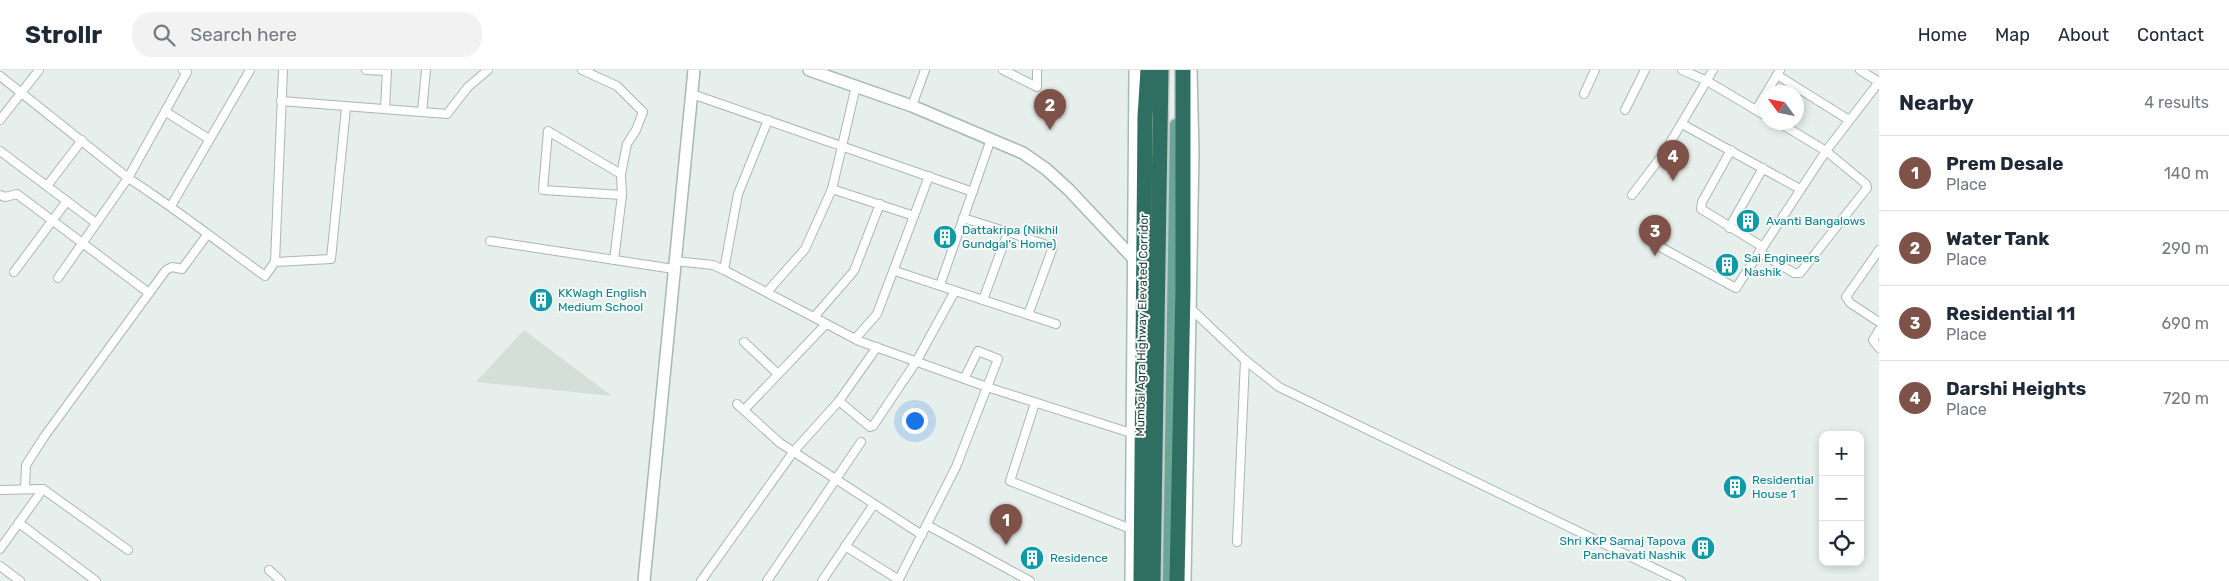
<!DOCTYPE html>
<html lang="en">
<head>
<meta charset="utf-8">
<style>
	body { margin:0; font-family:Rubik,sans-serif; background:#f2f2f3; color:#1f2937 }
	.controls { position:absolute; right:15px; bottom:15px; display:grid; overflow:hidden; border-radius:10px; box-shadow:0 2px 8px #0003 }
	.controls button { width:45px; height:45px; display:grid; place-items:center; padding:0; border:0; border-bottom:1px solid #e0e1e3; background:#fff; color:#1f2937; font:25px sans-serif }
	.compass { position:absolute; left:1759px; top:15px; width:45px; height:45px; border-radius:50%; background:#fff; box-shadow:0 2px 8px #0003; rotate:303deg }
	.you { position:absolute; left:914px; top:350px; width:18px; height:18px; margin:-12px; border:4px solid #fff; border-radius:50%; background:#1a73e8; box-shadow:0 0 0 8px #1a73e833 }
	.badge { display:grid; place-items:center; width:32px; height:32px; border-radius:50%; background:#7f5249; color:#fff; font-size:16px; font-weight:700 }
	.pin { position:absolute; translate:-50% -41px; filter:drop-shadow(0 1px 2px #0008) }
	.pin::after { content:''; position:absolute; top:26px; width:18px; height:15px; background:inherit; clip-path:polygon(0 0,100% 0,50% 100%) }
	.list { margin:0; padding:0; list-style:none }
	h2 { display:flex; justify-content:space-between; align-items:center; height:65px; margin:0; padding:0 20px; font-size:21px }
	h2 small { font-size:16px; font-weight:400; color:#747a83 }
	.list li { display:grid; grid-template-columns:32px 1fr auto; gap:15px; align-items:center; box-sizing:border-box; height:75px; padding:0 20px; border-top:1px solid #e0e1e3 }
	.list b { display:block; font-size:19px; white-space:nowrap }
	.list p { margin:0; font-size:16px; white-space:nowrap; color:#747a83 }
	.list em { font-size:16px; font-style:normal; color:#747a83 }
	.icon { flex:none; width:28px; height:28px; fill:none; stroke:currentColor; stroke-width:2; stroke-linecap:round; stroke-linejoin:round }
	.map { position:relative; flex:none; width:1879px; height:511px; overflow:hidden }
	header { display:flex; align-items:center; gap:30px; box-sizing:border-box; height:70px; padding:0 25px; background:#fff; border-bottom:1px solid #e0e1e3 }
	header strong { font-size:24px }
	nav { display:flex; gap:28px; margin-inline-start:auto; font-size:18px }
	.search { width:350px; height:45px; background:#f2f2f3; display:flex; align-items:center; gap:12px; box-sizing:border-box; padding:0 18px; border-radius:20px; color:#747a83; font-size:19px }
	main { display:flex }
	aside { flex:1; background:#fff }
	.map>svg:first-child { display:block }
</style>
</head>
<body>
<header>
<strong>Strollr</strong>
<div class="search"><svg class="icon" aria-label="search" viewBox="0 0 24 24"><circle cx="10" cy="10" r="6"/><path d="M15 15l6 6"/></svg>Search here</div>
<nav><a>Home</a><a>Map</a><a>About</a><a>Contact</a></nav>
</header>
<main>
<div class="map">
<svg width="1879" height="511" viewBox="0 0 1879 511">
	<rect width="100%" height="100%" fill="#e6efeb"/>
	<path fill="#d4dfda" d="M524 260 612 326 476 312Z"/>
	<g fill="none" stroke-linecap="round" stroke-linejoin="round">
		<g stroke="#a8b8b2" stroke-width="10">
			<g id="street">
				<path d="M183 0 187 2 128 108C175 138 219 173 265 206L275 192 283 0"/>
				<path d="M366 0 387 1"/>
				<path d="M582 0 617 16 643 42 636 60 627 74 621 104 622 125 614 190"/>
				<path d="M1003 0 1037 17V0"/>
				<path d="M1682 0 1707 11 1766 46"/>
				<path d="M1860 0 1879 12"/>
				<path d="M1777 5 1849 50"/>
				<path d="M0 6 128 108 58 208"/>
				<path d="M692 24 973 122"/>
				<path d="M1584 24 1595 0"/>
				<path d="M281 31 447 44 468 17 488 0"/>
				<path d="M912 36 925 0"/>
				<path d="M385 39 387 0"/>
				<path d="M1625 40 1645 0"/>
				<path d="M1756 40 1780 0"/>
				<path d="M166 42 209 69"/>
				<path d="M422 42 426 0"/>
				<path d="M0 50 39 0"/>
				<path d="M1682 54 1800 119"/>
				<path d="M1731 80 1702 132 1701 139 1763 177"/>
				<path d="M0 81 96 153"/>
				<path d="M621 104 548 61 543 120 622 125"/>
				<path d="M47 116 82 70"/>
				<path d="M832 119 914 146"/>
				<path d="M0 125 5 127 17 124 149 223"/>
				<path d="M1632 125 1664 83 1713 0"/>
				<path d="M171 136 250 0"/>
				<path d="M963 148 1008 162 983 230"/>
				<path d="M1729 158 1763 98"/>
				<path d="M1008 162 1053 177 1028 245"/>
				<path d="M490 171 674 199"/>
				<path d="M1662 178 1736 218 1826 81 1879 12"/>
				<path d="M1879 180 1846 227 1850 233 1879 252"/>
				<path d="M1759 182 1794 203H1800L1867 118 1866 114 1826 81 1778 52"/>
				<path d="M675 191 713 195 724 200 859 271 987 317 1131 363"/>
				<path d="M275 192 331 189 346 38"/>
				<path d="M724 200 738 124 768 50"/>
				<path d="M895 201 1056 254"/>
				<path d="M14 202 67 131"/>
				<path d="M940 215 991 69"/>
				<path d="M767 222 805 179 832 119 856 16"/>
				<path d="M1190 238 1245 290 1279 317 1681 511"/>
				<path d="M814 247 854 201 880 134"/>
				<path d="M1879 260 1873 270 1879 278"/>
				<path d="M855 269 877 244 929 106"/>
				<path d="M744 272 778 304"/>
				<path d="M839 331 870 357 873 356 916 292 955 221"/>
				<path d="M1035 333 1010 411 1131 459"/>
				<path d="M737 334 780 373 922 465"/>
				<path d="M744 340 826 254"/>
				<path d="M25 418 26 395 44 367 166 200 172 197 182 199 207 165"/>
				<path d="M0 420 43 419 128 480"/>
				<path d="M19 453 96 511"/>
				<path d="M927 455 1030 511"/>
				<path d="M1237 472 1245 290"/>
				<path d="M845 476 899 510"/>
				<path d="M0 479 43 419"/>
				<path d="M0 496 20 511"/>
				<path d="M269 500 281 511"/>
				<path d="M701 511 794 381 839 331 877 277"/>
				<path d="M767 511 861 372"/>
				<path d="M822 511 874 434"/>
				<path d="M898 511 956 397 998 289 978 281 964 309"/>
			</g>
		</g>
		<g stroke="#a4bbb3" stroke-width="14">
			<g id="secondary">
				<path d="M809 0 912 36 1023 83 1046 99 1069 120 1133 188"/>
				<path d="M644 511 694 0"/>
				<path d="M1131 511 1135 0"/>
				<path d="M1185 511 1193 82 1191 0"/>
			</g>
		</g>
		<g stroke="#c2cac8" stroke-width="15">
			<path id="primary" d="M1169 511 1176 55"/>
		</g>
		<g stroke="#c2cac8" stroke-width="18">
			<g id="highway">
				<path d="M1141 511 1145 47 1148 0"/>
				<path d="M1153 511 1161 0"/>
				<path d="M1177 511 1183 220V0"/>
			</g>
		</g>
		<use href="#street" stroke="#fff" stroke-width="8"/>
		<use href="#secondary" stroke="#fff" stroke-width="11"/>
		<use href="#primary" stroke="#6aa596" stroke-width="12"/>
		<use href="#highway" stroke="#2f6f62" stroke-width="15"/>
	</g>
	<defs>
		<g id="building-disc" transform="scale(1.25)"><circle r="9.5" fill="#0f9aa8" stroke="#f7fbf9"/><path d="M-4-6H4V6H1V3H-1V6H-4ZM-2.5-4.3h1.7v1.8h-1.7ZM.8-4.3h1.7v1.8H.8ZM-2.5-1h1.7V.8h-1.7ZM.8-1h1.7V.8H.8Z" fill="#fff"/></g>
	</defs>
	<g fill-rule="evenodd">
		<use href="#building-disc" x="1748" y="151"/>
		<use href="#building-disc" x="945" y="167"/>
		<use href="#building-disc" x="1727" y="195"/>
		<use href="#building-disc" x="541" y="230"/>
		<use href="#building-disc" x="1735" y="417"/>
		<use href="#building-disc" x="1703" y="478"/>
		<use href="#building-disc" x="1032" y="488"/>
	</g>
	<g text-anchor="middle" stroke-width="4" stroke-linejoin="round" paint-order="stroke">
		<g font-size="12" fill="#0d838f" stroke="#f7fbf9" text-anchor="start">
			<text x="1766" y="155">Avanti Bangalows</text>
			<text x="962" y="164">Dattakripa (Nikhil<tspan x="962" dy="14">Gundgal's Home)</tspan></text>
			<text x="1744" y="192">Sai Engineers<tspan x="1744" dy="14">Nashik</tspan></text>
			<text x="558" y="227">KKWagh English<tspan x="558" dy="14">Medium School</tspan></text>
			<text x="1752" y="414">Residential<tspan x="1752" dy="14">House 1</tspan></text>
			<text x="1686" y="475" text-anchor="end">Shri KKP Samaj Tapova<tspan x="1686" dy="14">Panchavati Nashik</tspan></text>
			<text x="1050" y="492">Residence</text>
		</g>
		<g font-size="12" fill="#24423a" stroke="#f7fbf9">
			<text transform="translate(1142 255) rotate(-89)" y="4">Mumbai Agra Highway Elevated Corridor</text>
		</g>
	</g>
</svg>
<div class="controls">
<button>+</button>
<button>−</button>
<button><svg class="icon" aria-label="locate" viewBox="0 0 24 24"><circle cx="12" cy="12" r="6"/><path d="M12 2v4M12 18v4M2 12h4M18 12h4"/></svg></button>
</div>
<svg class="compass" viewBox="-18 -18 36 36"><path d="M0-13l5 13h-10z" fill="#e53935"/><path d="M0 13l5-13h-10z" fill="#747a83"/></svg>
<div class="you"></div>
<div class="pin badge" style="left:1006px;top:475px">1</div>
<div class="pin badge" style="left:1050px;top:60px">2</div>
<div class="pin badge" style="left:1655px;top:186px">3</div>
<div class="pin badge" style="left:1673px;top:111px">4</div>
</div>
<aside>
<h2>Nearby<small>4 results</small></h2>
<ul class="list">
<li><span class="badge">1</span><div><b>Prem Desale</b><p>Place</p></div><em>140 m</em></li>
<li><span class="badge">2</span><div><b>Water Tank</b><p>Place</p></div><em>290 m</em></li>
<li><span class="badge">3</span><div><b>Residential 11</b><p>Place</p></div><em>690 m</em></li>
<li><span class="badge">4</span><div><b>Darshi Heights</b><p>Place</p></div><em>720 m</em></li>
</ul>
</aside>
</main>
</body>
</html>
